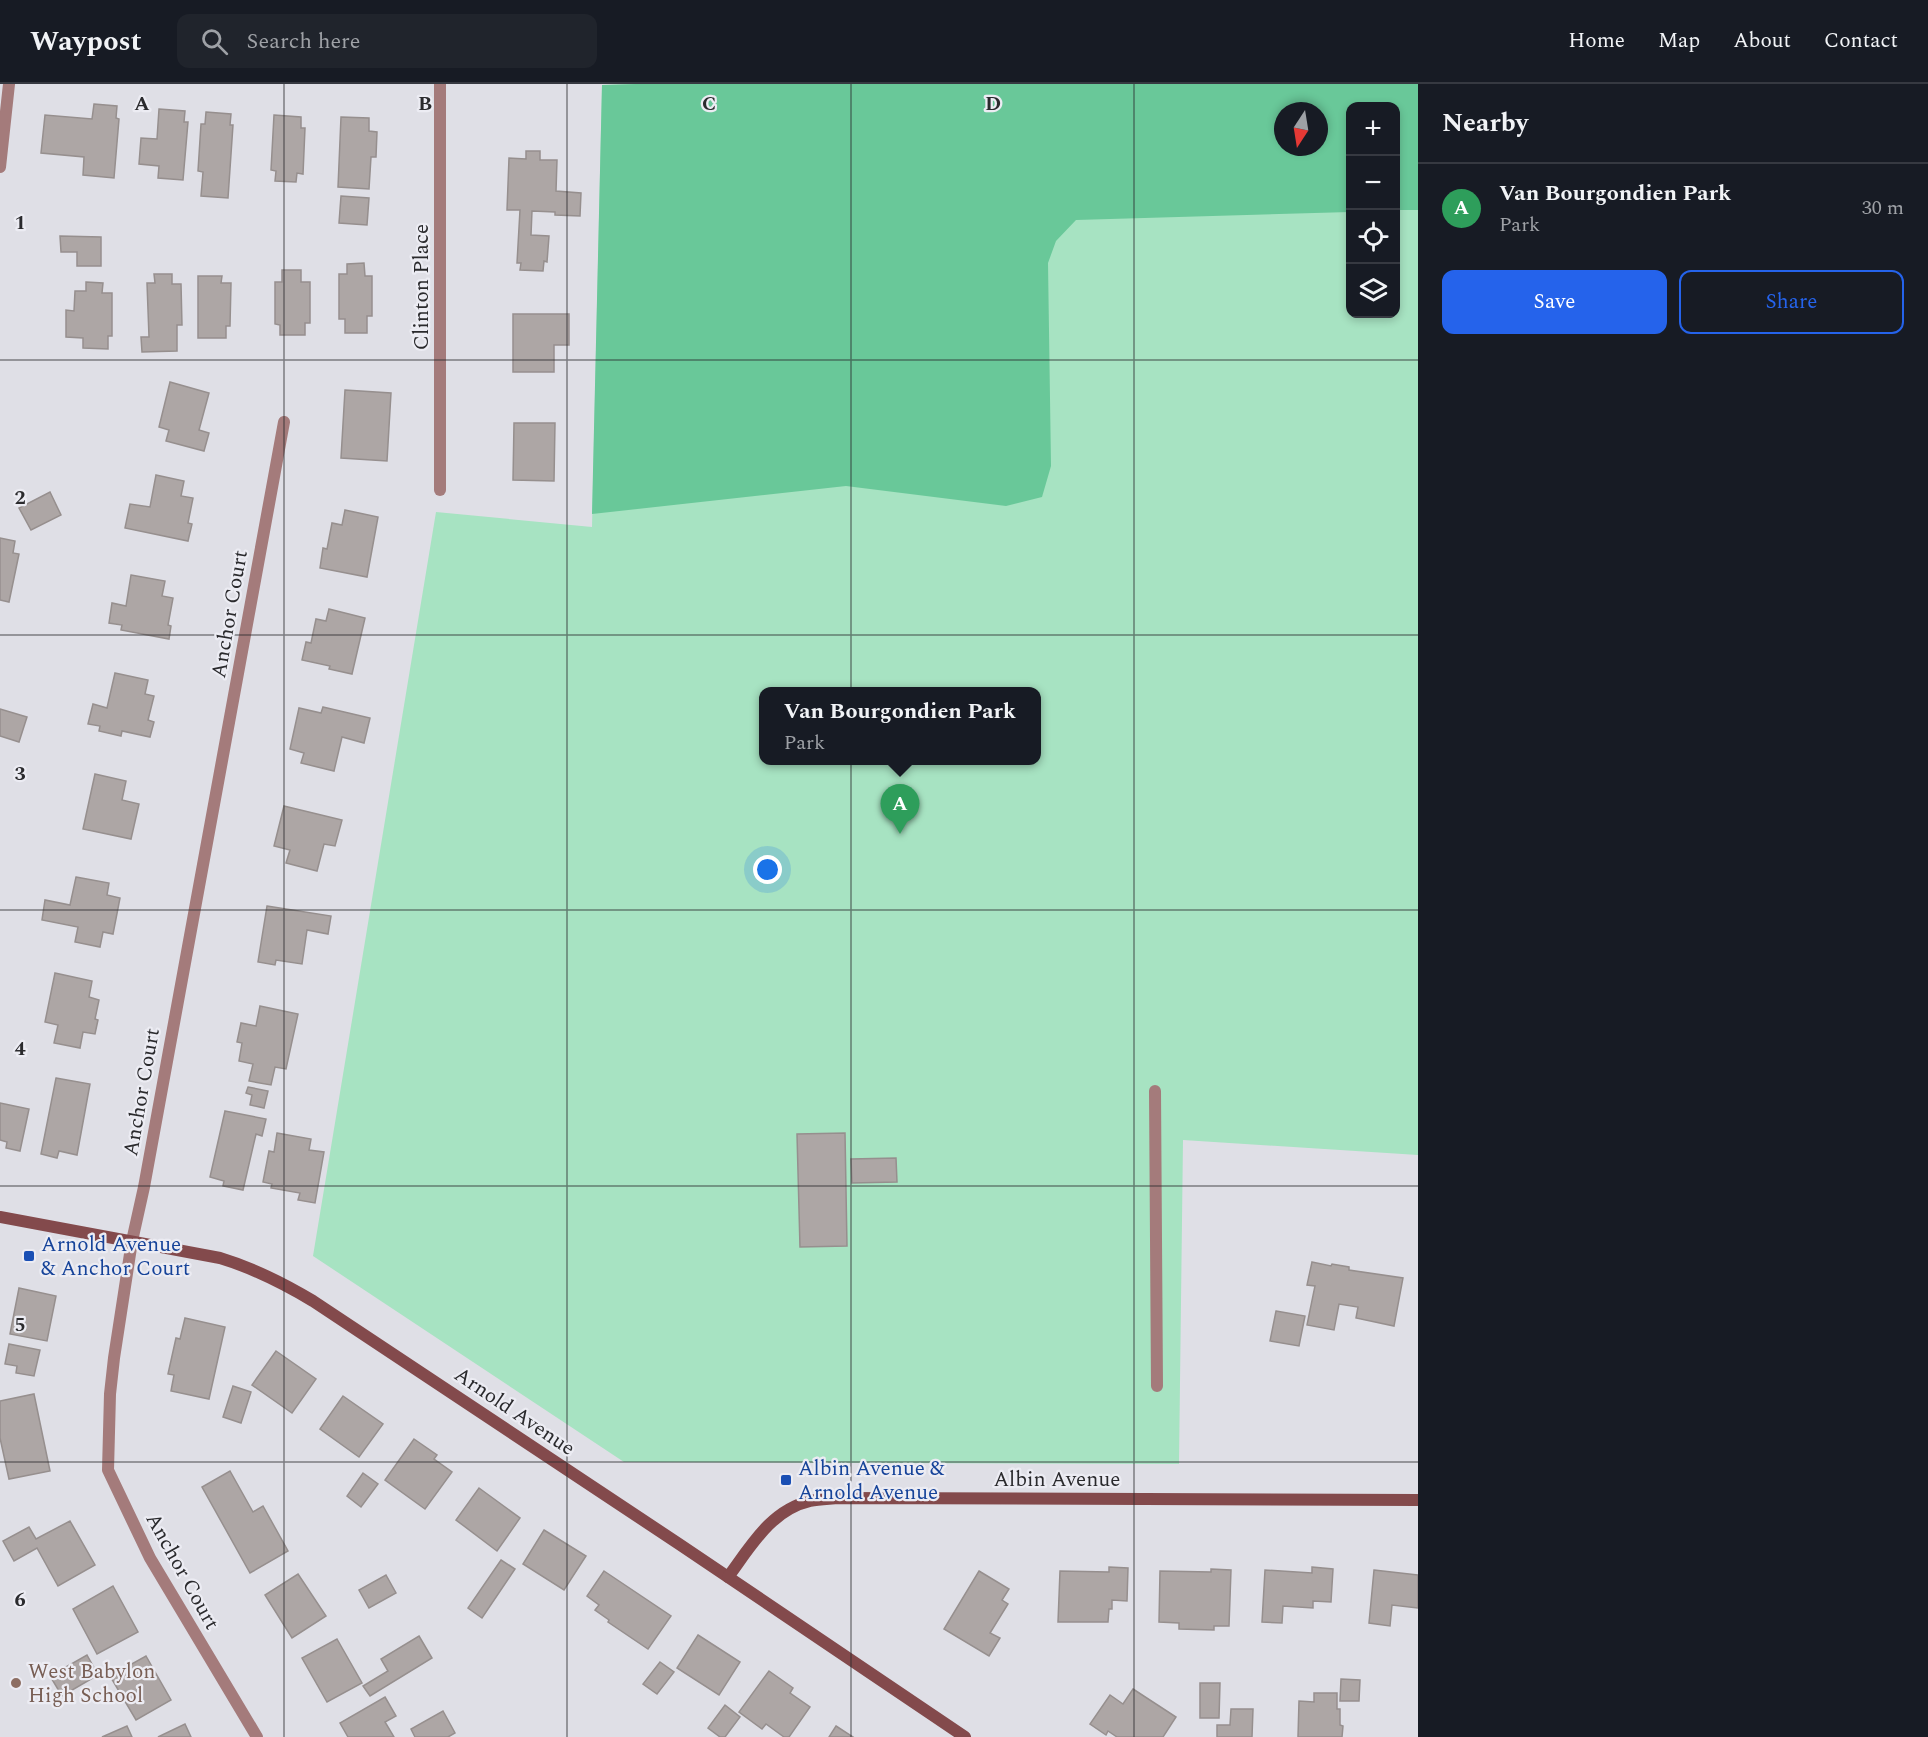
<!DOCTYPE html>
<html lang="en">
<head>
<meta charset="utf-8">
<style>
	body { margin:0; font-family:Spectral,serif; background:#20242c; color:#f1f3f6 }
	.controls { position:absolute; right:18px; top:18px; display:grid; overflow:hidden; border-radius:12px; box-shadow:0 3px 9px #0003 }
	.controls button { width:54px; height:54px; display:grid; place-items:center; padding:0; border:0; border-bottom:2px solid #363941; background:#171b24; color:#f1f3f6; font:30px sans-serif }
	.compass { position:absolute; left:1274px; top:18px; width:54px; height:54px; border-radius:50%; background:#171b24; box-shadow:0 3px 9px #0003; rotate:192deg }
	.you { position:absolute; left:768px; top:786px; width:21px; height:21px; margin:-15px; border:4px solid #fff; border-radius:50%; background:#1a73e8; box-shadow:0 0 0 9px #1a73e833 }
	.badge { display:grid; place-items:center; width:39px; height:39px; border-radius:50%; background:#2563eb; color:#fff; font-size:20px; font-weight:700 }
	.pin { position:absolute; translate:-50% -50px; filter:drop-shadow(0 2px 3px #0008) }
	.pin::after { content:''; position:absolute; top:32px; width:21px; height:18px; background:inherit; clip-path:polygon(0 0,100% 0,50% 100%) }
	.popup { position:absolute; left:759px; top:603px; width:282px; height:78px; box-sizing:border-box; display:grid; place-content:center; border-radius:12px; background:#171b24; filter:drop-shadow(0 2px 4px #0005); font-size:20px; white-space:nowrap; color:#9ea1a6 }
	.popup b { font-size:22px; color:#f1f3f6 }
	.popup::after { content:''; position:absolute; left:50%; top:100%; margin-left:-12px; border:12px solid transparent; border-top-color:#171b24 }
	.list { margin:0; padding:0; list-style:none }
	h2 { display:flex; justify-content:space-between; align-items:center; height:78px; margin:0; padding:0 24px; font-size:26px }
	h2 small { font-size:20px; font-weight:400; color:#9ea1a6 }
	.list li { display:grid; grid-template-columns:39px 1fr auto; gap:18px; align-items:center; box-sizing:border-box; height:90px; padding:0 24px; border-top:2px solid #363941 }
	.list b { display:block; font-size:22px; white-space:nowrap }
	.list p { margin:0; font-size:20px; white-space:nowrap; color:#9ea1a6 }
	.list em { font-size:20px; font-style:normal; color:#9ea1a6 }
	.actions { display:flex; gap:12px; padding:18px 24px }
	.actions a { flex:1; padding:14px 0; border:2px solid #2563eb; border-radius:12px; text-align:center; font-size:21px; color:#2563eb }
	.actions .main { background:#2563eb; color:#fff }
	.icon { flex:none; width:33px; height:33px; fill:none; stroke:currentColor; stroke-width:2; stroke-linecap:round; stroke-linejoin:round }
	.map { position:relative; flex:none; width:1418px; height:1653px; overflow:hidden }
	header { display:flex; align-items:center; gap:36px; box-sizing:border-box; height:84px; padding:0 30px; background:#171b24; border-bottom:2px solid #363941 }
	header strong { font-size:28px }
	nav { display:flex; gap:33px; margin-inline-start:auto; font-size:21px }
	.search { width:420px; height:54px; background:#20242c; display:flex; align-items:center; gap:15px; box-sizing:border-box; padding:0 21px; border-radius:12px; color:#9ea1a6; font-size:22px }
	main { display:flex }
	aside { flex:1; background:#171b24 }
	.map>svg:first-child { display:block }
</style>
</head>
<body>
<header>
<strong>Waypost</strong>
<div class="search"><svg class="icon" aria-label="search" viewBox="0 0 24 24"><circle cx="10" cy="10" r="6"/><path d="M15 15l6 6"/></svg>Search here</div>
<nav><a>Home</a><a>Map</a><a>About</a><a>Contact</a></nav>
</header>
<main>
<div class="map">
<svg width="1418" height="1653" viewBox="0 0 1418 1653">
	<rect width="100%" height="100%" fill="#dfdfe6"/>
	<path fill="#a7e3c2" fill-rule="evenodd" d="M636 0H1418V1071L1183 1056 1179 1380 624 1378 313 1172 436 428 592 443 602 1ZM1350 22H1396V230H1350ZM1283 27H1319V63H1283ZM764 608H1036V676H764Z"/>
	<path fill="#69c899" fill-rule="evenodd" d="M636 0H1418V126H1396V22H1350V128L1076 136 1056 157 1048 179 1051 382 1042 413 1006 422 846 402 592 430 602 1ZM1283 27H1319V63H1283Z"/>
	<g fill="#ada6a5" stroke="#968f8e" stroke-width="1.5">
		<path d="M94 20 117 22 116 34 119 35 114 94 83 91 84 73 41 69 45 31 92 35Z"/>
		<path d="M159 25 185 27 184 38H188L183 96 158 94 159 82 139 80 141 54 157 55Z"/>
		<path d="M206 28 231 30 230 41H233L228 114 201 112 203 88 198 87 201 40H205Z"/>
		<path d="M274 31 301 33V44H305L303 90 297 89 296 98 275 97 276 87 271 86Z"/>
		<path d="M341 33 369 34V47L377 48 376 73H371L369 105 338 103Z"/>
		<path d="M526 67H540V76H557L556 107 581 109 580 132 555 131V128L532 127 531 151 549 152 547 178 544 177 543 187 520 186 521 179H517L520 126H507L509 74 526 75Z"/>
		<path d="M341 112 369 114 367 141 339 139Z"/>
		<path d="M60 152 101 153V182H77V168H61Z"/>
		<path d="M364 179 365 192H372V232H367V249H345V235H339V190H347V180Z"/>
		<path d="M282 186H301V198H310V239H305V251H280V241L275 240V198H282Z"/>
		<path d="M154 190H172V200H181L182 241H177V267L142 268 141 253H149L147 199H155Z"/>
		<path d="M198 192H222L221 199H231L230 242H226V254H198Z"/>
		<path d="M86 198 103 199 102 209H112V252H108V265L83 264V254L66 253V226L74 227 75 207H86Z"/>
		<path d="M513 230H569V261H554V288H513Z"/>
		<path d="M170 298 209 309 199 346 209 349 204 367 166 357 169 346 159 343Z"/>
		<path d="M345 306 391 309 387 377 341 374Z"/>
		<path d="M514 339H555L554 397 513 396Z"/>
		<path d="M156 391 184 397 181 412 193 414 188 439 192 440 188 457 125 444 130 420 150 423Z"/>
		<path d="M50 408 61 431 31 446 19 424Z"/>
		<path d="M345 426 378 433 367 493 320 484 323 464 327 465 332 439 342 441Z"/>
		<path d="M0 454 15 457 13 469 19 470 9 518 0 516Z"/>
		<path d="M131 491 165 497 162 512 173 514 168 541 171 542 169 555 121 546 122 541 109 539 112 519 126 522Z"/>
		<path d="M329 525 365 534 352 590 329 585 330 582 302 576 306 558 311 559 316 535 326 537Z"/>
		<path d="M115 589 148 596 145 610 154 612 148 636 154 638 150 653 122 647 121 652 99 647 100 642 88 640 93 620 107 624Z"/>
		<path d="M323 623 370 634 364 659 342 653 334 687 301 679 304 669 290 665 299 624 321 629Z"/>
		<path d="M0 625 27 633 19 658 0 652Z"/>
		<path d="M95 690 126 697 122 716 139 720 131 755 83 745Z"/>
		<path d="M284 722 342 736 335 762 324 760 317 787 286 779 290 766 274 762Z"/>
		<path d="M76 793 109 799 107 811 120 814 113 850 103 848 100 863 75 858 78 843 42 836 45 816 70 821Z"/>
		<path d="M267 822 331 832 328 850 307 846 302 880 276 876 275 881 258 878Z"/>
		<path d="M55 889 92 897 89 913 99 916 95 935 98 936 95 950 83 948 80 964 54 959 58 941 45 938Z"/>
		<path d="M260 922 298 930 286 985 275 983 271 1001 249 997 253 980 239 977 242 959 237 958 241 939 256 942Z"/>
		<path d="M56 994 90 1000 77 1071 59 1067 57 1074 41 1070Z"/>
		<path d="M248 1003 268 1007 264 1024 250 1021 252 1011 246 1009Z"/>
		<path d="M0 1019 29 1025 20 1067 6 1064 7 1058 0 1056Z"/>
		<path d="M225 1027 266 1035 262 1052 256 1050 243 1106 223 1102 224 1097 210 1093Z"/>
		<path d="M277 1049 311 1055 309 1066 324 1068 315 1119 298 1116 300 1109 271 1104 272 1100 263 1098 269 1067 274 1068Z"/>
		<path d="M845 1049 847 1162 800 1163 797 1050Z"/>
		<path d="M896 1074 897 1098 852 1099 851 1075Z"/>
		<path d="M1312 1178 1331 1182 1332 1180 1349 1183V1186L1403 1194 1394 1242 1356 1234 1358 1223 1339 1220 1334 1246 1307 1241 1315 1202 1307 1201Z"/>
		<path d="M19 1204 56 1212 47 1257 10 1250Z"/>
		<path d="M1276 1227 1305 1232 1299 1262 1270 1257Z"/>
		<path d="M185 1234 225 1243 209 1315 171 1307 174 1291 168 1290 176 1254 180 1255Z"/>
		<path d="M9 1260 40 1266 34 1292 16 1289 17 1282 5 1280Z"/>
		<path d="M276 1267 316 1295 292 1329 252 1301Z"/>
		<path d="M233 1302 251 1308 241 1339 223 1333Z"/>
		<path d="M34 1310 50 1387 9 1395 0 1354V1317Z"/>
		<path d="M343 1312 383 1340 359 1373 320 1345Z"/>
		<path d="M414 1355 437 1371 434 1375 452 1388 425 1425 385 1396Z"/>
		<path d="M230 1387 253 1428 263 1422 288 1467 250 1489 202 1403Z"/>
		<path d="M363 1389 378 1400 361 1423 347 1412Z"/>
		<path d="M479 1404 520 1434 497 1467 456 1436Z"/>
		<path d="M70 1437 95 1481 58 1502 37 1464 14 1477 3 1457 29 1443 36 1455Z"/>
		<path d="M544 1446 586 1472 564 1506 523 1480Z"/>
		<path d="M501 1476 515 1485 482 1534 468 1524Z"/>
		<path d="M1109 1483 1128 1484 1127 1517 1112 1516V1525H1109L1108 1538H1058L1060 1487 1109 1488Z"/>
		<path d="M1312 1483 1333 1485 1331 1518 1313 1517V1524L1283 1522 1282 1539 1262 1538 1265 1486 1312 1489Z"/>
		<path d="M1211 1485 1231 1486 1229 1542H1214V1546L1179 1545V1539L1159 1538 1160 1487 1211 1488Z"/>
		<path d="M1374 1486 1418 1491V1524L1392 1521 1390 1542 1369 1539Z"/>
		<path d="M604 1487 671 1532 648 1565 608 1538 609 1536 595 1526 599 1521 587 1512Z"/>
		<path d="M979 1487 1009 1505 1002 1516 1008 1520 990 1549 1000 1554 989 1572 944 1545Z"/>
		<path d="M298 1490 326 1532 292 1554 265 1511Z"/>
		<path d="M386 1491 396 1509 369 1524 359 1506Z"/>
		<path d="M113 1502 138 1548 97 1570 73 1525Z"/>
		<path d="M698 1551 740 1578 719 1611 677 1584Z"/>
		<path d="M419 1552 432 1574 370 1612 363 1602 388 1587 381 1575Z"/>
		<path d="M337 1555 362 1599 327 1618 302 1574Z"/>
		<path d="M87 1571 98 1591 62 1612 50 1592Z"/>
		<path d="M146 1572 171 1616 136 1636 110 1592Z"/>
		<path d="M660 1578 674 1588 657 1610 643 1600Z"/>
		<path d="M769 1587 793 1604 790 1609 810 1623 789 1653H784L766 1640 762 1645 739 1628Z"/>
		<path d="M1341 1595 1360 1596 1359 1617H1340Z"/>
		<path d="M1200 1599H1220L1219 1634H1200Z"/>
		<path d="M1133 1605 1176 1633 1163 1653H1117L1108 1647 1106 1651 1090 1640 1110 1611 1123 1620Z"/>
		<path d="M1314 1609H1337V1625H1340V1641L1343 1642 1342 1653H1298L1299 1617 1314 1618Z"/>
		<path d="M385 1613 396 1632 385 1638 394 1653H348L340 1639Z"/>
		<path d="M725 1621 740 1633 725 1653H720L708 1644Z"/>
		<path d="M1231 1625H1253L1252 1653H1217V1641H1230Z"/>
		<path d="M443 1627 455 1649 448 1653H415L411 1645Z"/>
		<path d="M185 1640 191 1653H158Z"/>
		<path d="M127 1642 132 1653H102Z"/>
		<path d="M836 1642 853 1653H829Z"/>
	</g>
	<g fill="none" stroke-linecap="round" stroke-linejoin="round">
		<g stroke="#a47b7b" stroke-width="12">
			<path d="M0 83 9 0"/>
			<path d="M1155 1007 1157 1302"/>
		</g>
		<g stroke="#a47b7b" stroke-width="12">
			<path d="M440 406V0"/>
			<path d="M257 1653 150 1474 108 1386 110 1310 114 1274 132 1157 144 1103 284 338"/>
		</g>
		<g stroke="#834a4c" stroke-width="12">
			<path d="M0 1133 220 1174C253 1184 283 1199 313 1217L679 1460 965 1653"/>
			<path d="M728 1493C751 1462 771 1426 810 1417 819 1415 829 1415 839 1414L1418 1416"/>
		</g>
	</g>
	<path fill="none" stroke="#2a2a2d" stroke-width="1.5" stroke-opacity="0.55" d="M284 0V1653M567 0V1653M851 0V1653M1134 0V1653M0 276H1418M0 551H1418M0 826H1418M0 1102H1418M0 1378H1418"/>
	<g fill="#1a4fb4" stroke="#ececf3" stroke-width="2">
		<rect x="23" y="1166" width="12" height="12" rx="3"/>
		<rect x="780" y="1390" width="12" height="12" rx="3"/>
	</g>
	<circle fill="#8d6e63" stroke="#ececf3" stroke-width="2" cx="16" cy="1599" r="6"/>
	<g text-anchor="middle" stroke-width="4.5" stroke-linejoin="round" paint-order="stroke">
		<g font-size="21" fill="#2a2a2d" stroke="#ececf3">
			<text transform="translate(421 203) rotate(-90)" y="7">Clinton Place</text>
			<text transform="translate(229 530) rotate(-80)" y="7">Anchor Court</text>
			<text transform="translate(141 1008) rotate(-80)" y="7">Anchor Court</text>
			<text transform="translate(515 1327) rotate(34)" y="7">Arnold Avenue</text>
			<text x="1057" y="1402">Albin Avenue</text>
			<text transform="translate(183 1487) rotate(61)" y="7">Anchor Court</text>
		</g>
		<g font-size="21" fill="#164399" stroke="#ececf3" text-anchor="start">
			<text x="41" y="1167">Arnold Avenue<tspan x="41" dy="24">&amp; Anchor Court</tspan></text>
			<text x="798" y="1391">Albin Avenue &amp;<tspan x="798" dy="24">Arnold Avenue</tspan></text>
		</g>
		<g font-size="21" fill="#785e54" stroke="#ececf3" text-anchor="start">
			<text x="28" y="1594">West Babylon<tspan x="28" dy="24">High School</tspan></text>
		</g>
	</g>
	<g font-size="20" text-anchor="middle" font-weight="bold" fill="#2a2a2d" stroke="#ececf3" stroke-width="4.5" stroke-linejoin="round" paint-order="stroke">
		<text x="142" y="26">A</text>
		<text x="425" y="26">B</text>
		<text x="709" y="26">C</text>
		<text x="993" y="26">D</text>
		<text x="20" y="145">1</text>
		<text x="20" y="420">2</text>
		<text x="20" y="696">3</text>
		<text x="20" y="971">4</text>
		<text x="20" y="1247">5</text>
		<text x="20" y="1522">6</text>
	</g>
</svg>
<div class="controls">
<button>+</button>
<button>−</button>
<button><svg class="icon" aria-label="locate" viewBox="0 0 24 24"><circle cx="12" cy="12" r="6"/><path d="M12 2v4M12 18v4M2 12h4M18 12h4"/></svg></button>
<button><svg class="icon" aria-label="layers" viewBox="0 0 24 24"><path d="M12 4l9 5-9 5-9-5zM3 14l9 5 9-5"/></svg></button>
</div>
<svg class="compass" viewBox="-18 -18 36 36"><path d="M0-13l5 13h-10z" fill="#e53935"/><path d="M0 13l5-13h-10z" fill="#9ea1a6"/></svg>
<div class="you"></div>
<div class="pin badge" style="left:900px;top:750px;background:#2e9e5b">A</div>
<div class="popup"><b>Van Bourgondien Park</b>Park</div>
</div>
<aside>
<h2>Nearby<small></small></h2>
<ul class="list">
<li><span class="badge" style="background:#2e9e5b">A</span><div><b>Van Bourgondien Park</b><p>Park</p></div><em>30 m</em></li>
</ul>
<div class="actions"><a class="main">Save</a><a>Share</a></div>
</aside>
</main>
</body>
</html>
